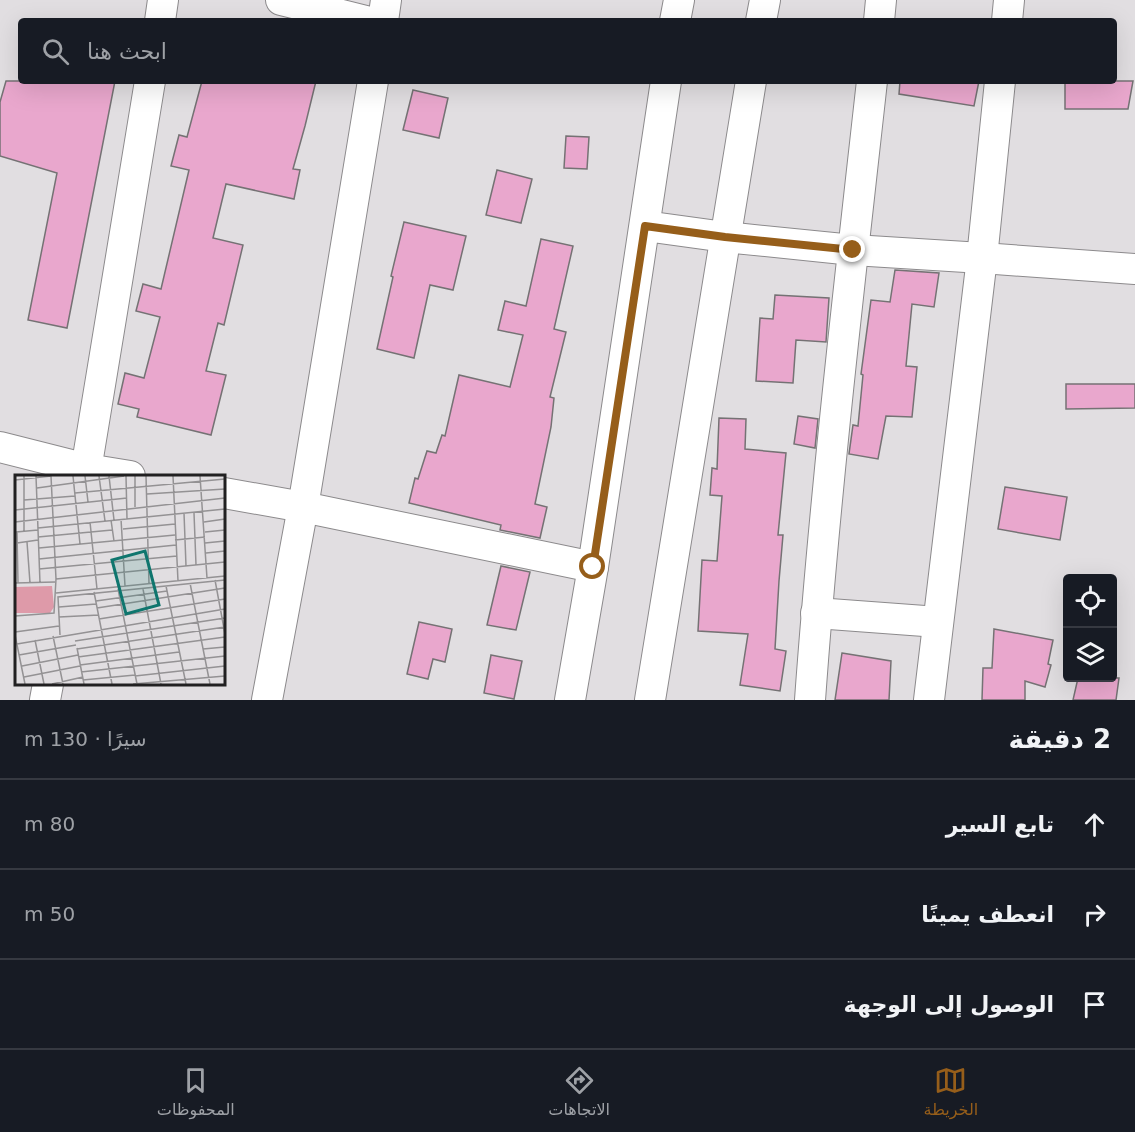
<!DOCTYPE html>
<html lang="ar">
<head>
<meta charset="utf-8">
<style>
	body { margin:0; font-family:"DejaVu Sans","Noto Naskh Arabic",sans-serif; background:#20242c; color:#f1f3f6; direction:rtl }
	.controls { position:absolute; right:18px; bottom:18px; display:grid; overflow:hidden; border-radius:6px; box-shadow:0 6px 24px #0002 }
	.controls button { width:54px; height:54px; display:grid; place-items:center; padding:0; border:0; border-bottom:2px solid #363941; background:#171b24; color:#f1f3f6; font:30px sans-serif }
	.stop { position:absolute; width:18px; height:18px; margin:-14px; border:4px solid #965e1a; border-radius:50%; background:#fff }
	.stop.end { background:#965e1a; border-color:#fff; box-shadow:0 2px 6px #0008 }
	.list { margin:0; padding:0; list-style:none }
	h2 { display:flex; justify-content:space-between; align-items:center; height:78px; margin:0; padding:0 24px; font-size:26px }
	h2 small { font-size:20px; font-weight:400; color:#9ea1a6 }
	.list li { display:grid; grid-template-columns:39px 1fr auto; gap:18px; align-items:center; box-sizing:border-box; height:90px; padding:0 24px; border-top:2px solid #363941 }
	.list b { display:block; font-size:22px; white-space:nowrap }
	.list em { font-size:20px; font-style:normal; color:#9ea1a6 }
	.icon { flex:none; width:33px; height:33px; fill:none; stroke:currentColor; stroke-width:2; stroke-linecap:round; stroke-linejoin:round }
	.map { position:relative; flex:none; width:1135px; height:700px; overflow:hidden; direction:ltr }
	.search { position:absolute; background:#171b24; box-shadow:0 6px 24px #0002; left:18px; right:18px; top:18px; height:66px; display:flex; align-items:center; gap:15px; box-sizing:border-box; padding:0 21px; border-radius:6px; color:#9ea1a6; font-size:22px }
	.sheet { height:348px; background:#171b24 }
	nav { display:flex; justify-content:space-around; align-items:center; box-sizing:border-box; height:84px; border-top:2px solid #363941; background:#171b24; font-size:16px; color:#9ea1a6 }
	nav a { display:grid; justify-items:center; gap:3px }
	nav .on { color:#965e1a }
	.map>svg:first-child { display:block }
</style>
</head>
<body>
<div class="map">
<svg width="1135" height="700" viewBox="0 0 1135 700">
	<rect width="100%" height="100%" fill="#e1dee1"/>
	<g fill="#e9a7cd" stroke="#757274" stroke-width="1.5">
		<path d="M6 81H115L67 328 28 320 57 173 0 156V102Z"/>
		<path d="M202 81H316L305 126 293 169 300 170 294 199 226 184 213 238 243 245 224 325 218 323 206 371 226 375 211 435 137 417 139 409 118 404 125 373 144 378 160 317 136 311 143 284 161 289 189 170 171 166 179 135 187 137Z"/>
		<path d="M900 81H979L974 106 899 94Z"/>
		<path d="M1065 81H1133L1128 109H1065Z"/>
		<path d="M413 90 448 98 439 138 403 130Z"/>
		<path d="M566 136 589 137 587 169 564 168Z"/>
		<path d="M497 170 532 179 521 223 486 215Z"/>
		<path d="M404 222 466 236 453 290 430 285 414 358 377 349 393 277 391 276Z"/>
		<path d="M541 239 573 246 554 329 566 332 550 397 554 398 551 427 535 504 547 507 540 538 500 530 501 525 409 503 415 478 418 479 427 451 436 453 442 435 445 436 459 375 510 387 523 335 498 330 505 301 526 306Z"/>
		<path d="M895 270 939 273 934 307 912 304 906 366 917 367 912 417 886 416 878 459 849 454 853 425 858 426 863 375 861 374 871 300 890 302Z"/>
		<path d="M775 295 829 298 826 342 796 340 793 383 756 381 760 318 773 319Z"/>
		<path d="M1066 384H1135V408L1066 409Z"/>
		<path d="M798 416 818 419 815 448 794 444Z"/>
		<path d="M719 418 746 419 745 449 786 453 778 535H783L779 581 775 649 786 651 780 691 740 685 748 634 698 631 702 560 717 561 722 496 710 495 712 468 717 469Z"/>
		<path d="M1005 487 1067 497 1060 540 998 529Z"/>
		<path d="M501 566 530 572 516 630 487 625Z"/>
		<path d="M419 622 452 629 445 662 433 659 428 679 407 674Z"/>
		<path d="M994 629 1053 640 1048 664 1051 665 1045 687 1025 681V700H982L983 668H992Z"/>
		<path d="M842 653 891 661 889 700H835Z"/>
		<path d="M491 655 522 661 514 699 484 693Z"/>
		<path d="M1078 678H1119L1116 700H1073Z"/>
	</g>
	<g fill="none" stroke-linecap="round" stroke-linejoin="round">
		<g stroke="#8c8a8c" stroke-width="32">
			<g id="minor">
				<path d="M281 0 366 21"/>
				<path d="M160 21 163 0"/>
				<path d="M383 21 386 0"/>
				<path d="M675 21 679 0"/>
				<path d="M761 21 765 0"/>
				<path d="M879 21 881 0"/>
				<path d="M1007 21 1009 0"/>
				<path d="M645 226 725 237 853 250 982 258 1135 269"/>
				<path d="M0 447 87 469 130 476"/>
				<path d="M85 476 150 81"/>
				<path d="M224 493 303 507 593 567"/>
				<path d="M816 613 938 622"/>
				<path d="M45 700 48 684"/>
				<path d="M267 700 303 507 373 81"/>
				<path d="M570 700 593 567 666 81"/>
				<path d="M650 700 751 81"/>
				<path d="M810 700C825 493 849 287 872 81"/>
				<path d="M929 700 982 258 1000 81"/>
			</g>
		</g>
		<use href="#minor" stroke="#fff" stroke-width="30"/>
	</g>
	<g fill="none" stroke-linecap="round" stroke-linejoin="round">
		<path stroke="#965e1a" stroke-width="8" d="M593 567 645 226 725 237 853 250"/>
	</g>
	<g transform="translate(15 475)">
		<rect width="210" height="210" fill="#e1dee1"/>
		<path d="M37 111 39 132 35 138H0V112Z" fill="#de9aa9"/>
		<path fill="none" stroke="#949294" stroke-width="1.5" d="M9 1V56M21 1 25 108M58 1 65 69M70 1 73 27M84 1 90 46M94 1 99 45M111 1 112 44M120 1V32M131 1 134 109M158 1 163 106M185 1 192 103M0 5 36 1 41 104 39 138 0 141M22 13 109 1M60 18 210 4M132 19 210 14M9 25 60 21M0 35 112 23M169 38 171 91M179 38 181 90M106 44 110 111M96 45 99 66M0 47 210 23M75 47 82 114M189 47 210 44M23 53 210 34M108 54 160 49M1 57 23 55M2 57 3 108M190 57 210 55M23 62 97 55M160 65 190 62M12 67 15 108M2 68 23 65M190 68 210 66M24 73 160 60M191 78 210 76M24 84 161 70M24 94 162 81M41 104 210 87M200 105 210 159M0 108 40 107M175 108 195 209M151 111 171 209M103 114 122 209M128 114 146 209M79 117 97 209M41 118 210 101M81 126 152 116M44 132 81 129M82 133 210 113M44 142 84 140M84 144 210 124M0 157 44 151M0 160 10 209M45 160 43 122 210 105M38 161 48 209M20 165 29 209M60 166 210 143M2 169 210 134M62 173 69 209M62 174 210 152M188 174 210 172M4 180 61 170M63 182 210 162M65 190 164 177M7 191 63 180M66 197 210 181M120 201 210 191M9 202 65 191M68 205 120 200M37 209 68 202M118 209 210 201"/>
		<path fill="#0f766e" fill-opacity="0.15" stroke="#0f766e" stroke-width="3" d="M130 76 144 130 111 139 97 85Z"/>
		<rect width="210" height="210" fill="none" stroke="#212021" stroke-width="3"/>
	</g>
</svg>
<div class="controls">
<button><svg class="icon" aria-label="locate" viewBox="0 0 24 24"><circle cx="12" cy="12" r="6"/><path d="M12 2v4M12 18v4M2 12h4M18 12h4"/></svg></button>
<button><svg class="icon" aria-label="layers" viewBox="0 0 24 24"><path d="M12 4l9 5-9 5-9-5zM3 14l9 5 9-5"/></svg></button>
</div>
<div class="stop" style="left:593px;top:567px"></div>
<div class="stop end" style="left:853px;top:250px"></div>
<div class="search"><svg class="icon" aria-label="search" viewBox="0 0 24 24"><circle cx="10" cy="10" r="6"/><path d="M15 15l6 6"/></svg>ابحث هنا</div>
</div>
<section class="sheet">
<h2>2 دقيقة<small>سيرًا · 130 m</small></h2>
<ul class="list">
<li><svg class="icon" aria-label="ahead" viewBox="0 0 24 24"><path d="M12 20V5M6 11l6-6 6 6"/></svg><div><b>تابع السير</b></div><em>80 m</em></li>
<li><svg class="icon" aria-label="right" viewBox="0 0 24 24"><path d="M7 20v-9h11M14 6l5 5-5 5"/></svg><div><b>انعطف يمينًا</b></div><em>50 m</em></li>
<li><svg class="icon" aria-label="arrive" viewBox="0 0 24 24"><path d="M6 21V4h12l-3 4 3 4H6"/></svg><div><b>الوصول إلى الوجهة</b></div></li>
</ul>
</section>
<nav>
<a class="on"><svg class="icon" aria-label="map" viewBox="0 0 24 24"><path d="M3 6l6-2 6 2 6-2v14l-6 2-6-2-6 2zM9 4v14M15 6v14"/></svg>الخريطة</a>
<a><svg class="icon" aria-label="directions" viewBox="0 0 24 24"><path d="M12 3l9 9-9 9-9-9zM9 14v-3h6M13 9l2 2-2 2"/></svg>الاتجاهات</a>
<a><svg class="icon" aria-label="saved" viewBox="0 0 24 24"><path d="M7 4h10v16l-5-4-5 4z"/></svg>المحفوظات</a>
</nav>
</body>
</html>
